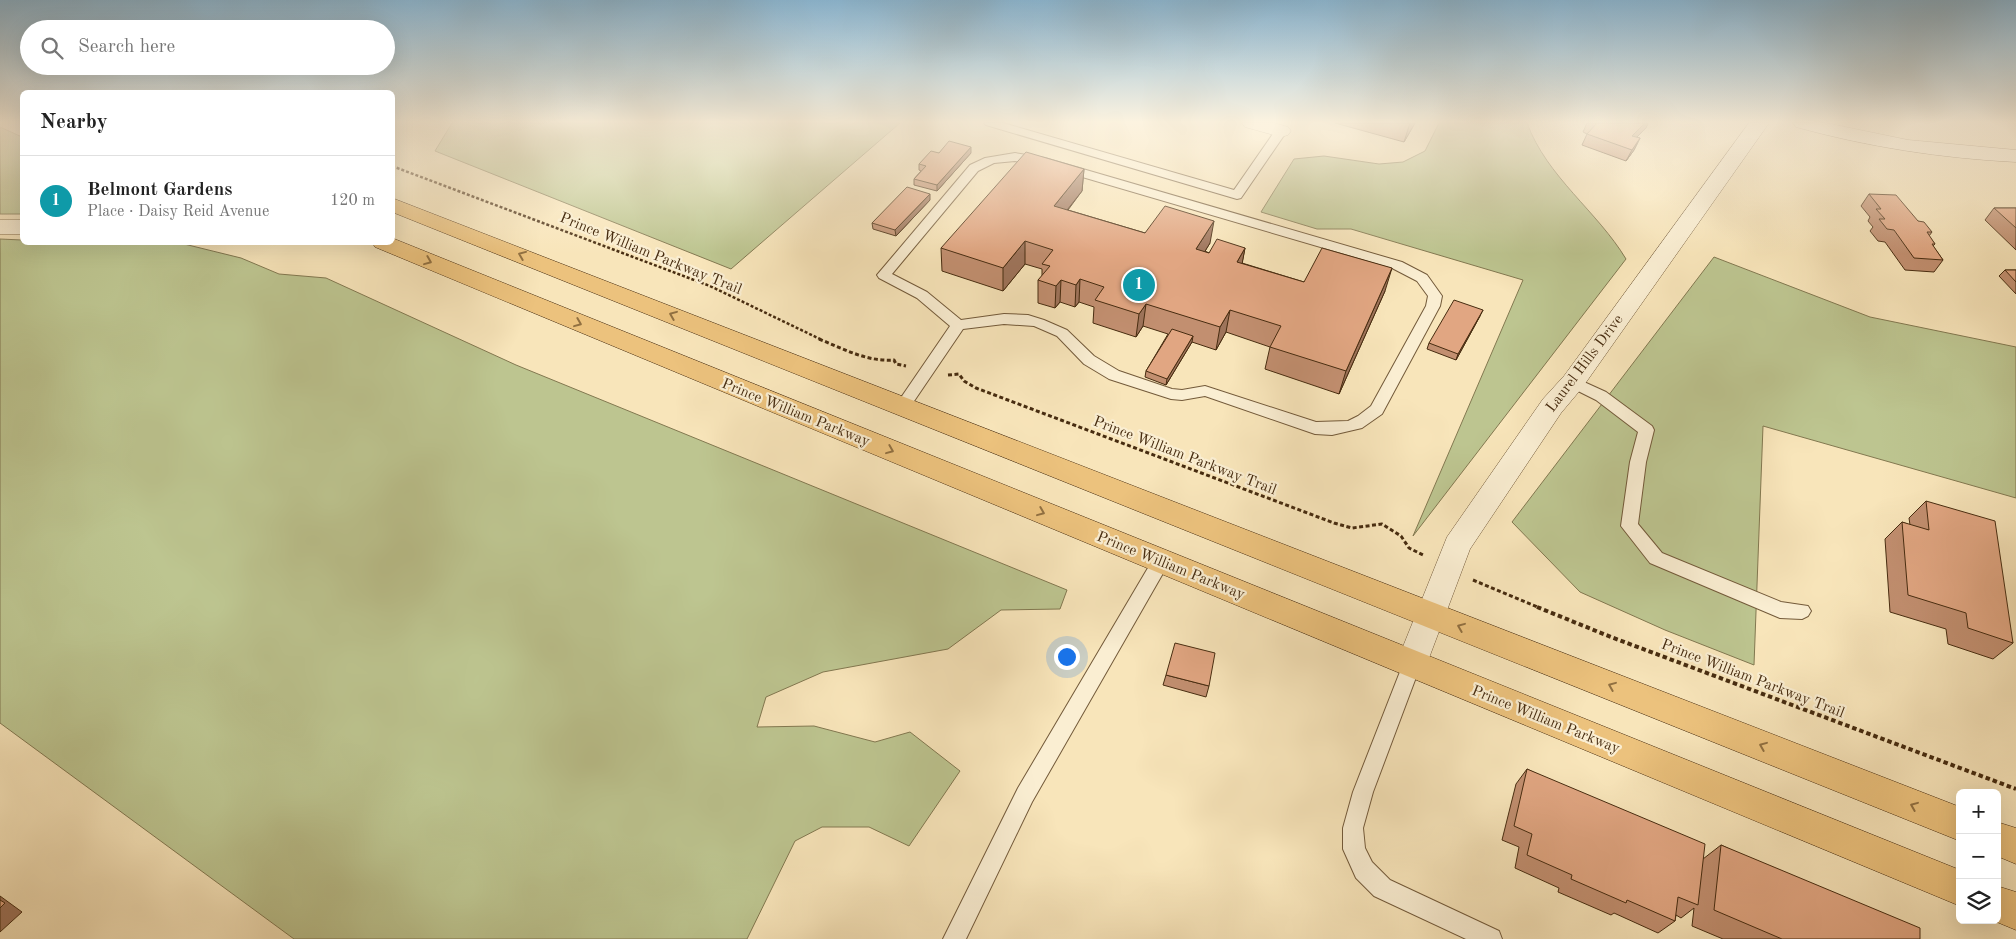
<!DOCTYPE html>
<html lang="en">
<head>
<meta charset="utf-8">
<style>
	body { margin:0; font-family:"Old Standard TT",serif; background:#f2f2f2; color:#222 }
	.controls { position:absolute; right:15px; bottom:15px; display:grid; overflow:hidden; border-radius:8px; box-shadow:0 5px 20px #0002 }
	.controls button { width:45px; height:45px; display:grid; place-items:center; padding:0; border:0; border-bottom:1px solid #e0e0e0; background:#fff; color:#222; font:25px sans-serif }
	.you { position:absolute; left:1066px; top:656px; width:18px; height:18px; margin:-12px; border:4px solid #fff; border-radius:50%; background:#1a73e8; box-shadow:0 0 0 8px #1a73e833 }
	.badge { display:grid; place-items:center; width:32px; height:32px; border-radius:50%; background:#8f2418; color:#fff; font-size:16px; font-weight:700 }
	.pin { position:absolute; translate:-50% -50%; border:2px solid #fff; box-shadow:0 1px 5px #0006 }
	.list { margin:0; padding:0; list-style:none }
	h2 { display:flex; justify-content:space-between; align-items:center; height:65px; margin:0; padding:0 20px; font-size:21px }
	h2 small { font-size:16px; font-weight:400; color:#767676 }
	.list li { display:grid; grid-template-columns:32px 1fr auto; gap:15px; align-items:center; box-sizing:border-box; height:90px; padding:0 20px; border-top:1px solid #e0e0e0 }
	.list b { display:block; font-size:19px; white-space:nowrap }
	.list p { margin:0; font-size:16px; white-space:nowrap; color:#767676 }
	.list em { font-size:16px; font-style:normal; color:#767676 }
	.icon { flex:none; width:28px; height:28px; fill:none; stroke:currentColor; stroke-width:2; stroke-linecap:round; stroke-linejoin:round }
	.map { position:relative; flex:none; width:2016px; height:939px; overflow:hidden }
	.search { position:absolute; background:#fff; box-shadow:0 5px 20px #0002; left:20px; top:20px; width:375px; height:55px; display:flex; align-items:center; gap:12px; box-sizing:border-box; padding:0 18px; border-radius:28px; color:#767676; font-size:19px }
	.panel { position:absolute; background:#fff; box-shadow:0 5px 20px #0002; left:20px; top:90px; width:375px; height:155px; border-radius:8px }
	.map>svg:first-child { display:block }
</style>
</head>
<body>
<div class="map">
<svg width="2016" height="939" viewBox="0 0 2016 939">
	<rect width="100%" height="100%" fill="#f8e5ba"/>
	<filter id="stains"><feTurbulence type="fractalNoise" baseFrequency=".004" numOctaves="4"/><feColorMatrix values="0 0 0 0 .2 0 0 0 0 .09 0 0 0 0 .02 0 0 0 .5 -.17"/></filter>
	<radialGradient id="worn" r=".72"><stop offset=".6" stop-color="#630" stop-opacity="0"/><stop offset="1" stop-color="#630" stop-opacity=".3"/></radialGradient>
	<g fill="#bdc590" stroke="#827850">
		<path d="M452 123H900L731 269 435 151Z"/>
		<path d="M1439 123H1527C1547 177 1597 211 1626 259L1413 536 1523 280 1351 229H1317L1261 212 1294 159 1324 156 1379 164 1403 162 1425 151Z"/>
		<path d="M0 127 22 137V214H0Z"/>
		<path d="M0 239 22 240V242L117 244 180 243 241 258 279 274 326 278 516 365 1067 590 1060 609 1001 610 948 649 823 672 766 697 757 727 814 726 875 742 910 732 960 771 909 846 869 827H822L795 841 747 939H294L0 723Z"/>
		<path d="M1714 257 1870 317 2016 347V498L1763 426 1754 665 1665 630 1580 592 1512 522Z"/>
	</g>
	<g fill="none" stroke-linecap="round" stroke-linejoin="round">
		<g stroke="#735a3a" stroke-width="2">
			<g id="service">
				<path d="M984 123H1003L1234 190 1277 128 1281 127 1287 131 1241 198 1237 199 986 125Z"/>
				<path d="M1015 153 1045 158 1402 262 1427 275 1442 296 1440 306 1382 414 1362 428 1332 435 1315 434 1205 396 1182 400 1171 399 1109 379 1084 364 1057 336 1034 326 1004 324 963 329 908 410 903 412 898 410 895 406 898 402 950 326 917 298 879 278 877 275 970 165 985 158ZM1015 161 1038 164 1392 268 1417 281 1428 296 1426 306 1371 406 1358 416 1348 421 1316 422 1205 386 1182 390 1172 389 1119 371 1094 356 1067 330 1044 320 1028 315 1004 314 961 320 927 292 892 274 978 171 994 163Z"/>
				<path d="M1573 377 1606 392 1652 426 1654 430 1646 462 1638 524 1662 553 1781 602 1808 606 1811 611 1808 616 1802 619 1780 618 1650 563 1621 526 1630 462 1638 432 1596 400 1568 386 1565 382 1568 378Z"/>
				<path d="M1161 554 1167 556 1170 561 1032 802 966 939H943L1018 788 1155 556Z"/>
				<path d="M1412 656 1419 658 1421 664 1373 792 1363 828 1365 848 1372 862 1390 880 1499 931 1502 939H1466L1374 896 1356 878 1343 849V828L1353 792 1403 664 1405 658Z"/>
			</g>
		</g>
		<g stroke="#735a3a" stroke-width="1">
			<g id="minor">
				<path d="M1242 123H1274L1288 127 1291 131 1288 135 1281 137 1245 127Z"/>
				<path d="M1749 123H1769L1582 388 1561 413 1470 549 1423 674 1412 678 1401 674 1396 664 1447 537 1543 399 1564 376Z"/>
				<path d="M1793 123H1826L1908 140 2016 150V162C1941 158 1868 147 1796 127Z"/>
				<rect x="0" y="220" width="22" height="14"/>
			</g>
		</g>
		<g stroke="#472c10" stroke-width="1">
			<g id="trunk">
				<path d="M392 198 1960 807V841L392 212Z"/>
				<path d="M392 238 1960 870V906L375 247 372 242H392Z"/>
				<path d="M1997 822 2016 828V864L1997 856Z"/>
				<path d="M1997 886 2016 892V930L1992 920H1997Z"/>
			</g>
		</g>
		<path stroke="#472c10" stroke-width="2.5" stroke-dasharray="3 2" stroke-linecap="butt" d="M392 166 710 286 822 340"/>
		<g stroke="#472c10" stroke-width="3" stroke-dasharray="4 2.5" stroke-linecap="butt">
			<path d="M819 339C844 349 867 362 894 360L896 364 906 366"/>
			<path d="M948 375 959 374 964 381 976 388 1334 523 1352 528 1382 524 1401 536 1409 548 1425 556"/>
			<path d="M1473 580 1540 608"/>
		</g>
		<path stroke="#472c10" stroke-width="4" stroke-dasharray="4.5 3" stroke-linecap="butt" d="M1537 607 1611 637 2016 789"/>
		<use href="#service" fill="#faeed2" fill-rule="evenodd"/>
		<use href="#minor" fill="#faeed2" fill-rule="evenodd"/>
		<use href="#trunk" fill="#ecc27d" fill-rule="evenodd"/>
	</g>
	<g fill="#c28f70" stroke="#472c10">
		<path d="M1335 123H1415L1404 142Z"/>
		<path d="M1587 123H1648L1646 128 1637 137 1640 138 1634 150 1626 161 1582 145 1587 134 1583 132Z"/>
		<path d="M939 153H971L937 191 914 185V179L921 171 919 170V164Z"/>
		<path d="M1084 169 1082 191 1068 210 1145 233 1210 243 1205 251 1209 253 1245 248 1242 263 1304 282 1385 291 1339 394 1265 369 1270 347 1226 332 1216 350 1192 342 1166 385 1145 377 1146 371 1168 334 1143 326 1136 337 1093 323 1094 307 1079 302 1075 307 1060 302 1055 308 1038 303V280L1042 276V269L1025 264 1003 291 942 271 941 248Z"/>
		<path d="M1869 194 1918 221 1932 232 1929 236 1935 244 1933 246 1943 260 1934 272 1905 270 1885 242 1878 241 1870 231 1873 227 1868 221 1870 217 1861 206Z"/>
		<path d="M930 200 896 236 873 229 872 223Z"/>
		<path d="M1994 208H2016V250L1985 220Z"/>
		<path d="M2005 270H2016V294L1999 276Z"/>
		<path d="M1480 316 1456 360 1427 349 1429 343Z"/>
		<path d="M1926 501 2013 643 1993 659 1948 644 1946 629 1890 612 1885 539 1902 522 1910 525 1909 518Z"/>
		<path d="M1166 675 1209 686 1206 697 1163 685Z"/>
		<path d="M1527 769 1703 859 1721 845 1920 939H1723L1692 926 1694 908 1681 918 1676 915 1675 921 1658 933 1614 913 1611 915 1558 892 1559 888 1515 868 1519 847 1502 840 1516 784Z"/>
	</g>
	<g fill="#9e745b" stroke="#472c10">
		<path d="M1410 123H1415L1404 142Z"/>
		<path d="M1645 123H1648L1646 128 1627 147 1632 136Z"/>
		<path d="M1640 138 1634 150 1626 161 1632 150Z"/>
		<path d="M971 147V153L937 191V185Z"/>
		<path d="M1084 169 1082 191 1053 228 1054 206Z"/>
		<path d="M930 194V200L896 236 895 230Z"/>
		<path d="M1214 221 1210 243 1193 271 1196 249Z"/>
		<path d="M1025 241V264L1003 291V268Z"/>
		<path d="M1245 248 1241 270 1237 262Z"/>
		<path d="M1392 268 1385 291 1339 394 1346 371Z"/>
		<path d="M1080 279 1079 302 1075 307 1076 285Z"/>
		<path d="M1061 280 1060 302 1055 308 1056 286Z"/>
		<path d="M1146 304 1143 326 1136 337 1139 314Z"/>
		<path d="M1230 310 1226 332 1216 350 1220 327Z"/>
		<path d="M1483 310 1480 316 1456 360 1458 354Z"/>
		<path d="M1193 336 1192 342 1166 385 1167 379Z"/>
		<path d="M0 896 22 912 0 932Z"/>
	</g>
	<g fill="#e1a682" stroke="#472c10">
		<path d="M1595 123H1645L1632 136 1640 138 1632 150 1587 134 1596 124Z"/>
		<path d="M949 141 971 147 937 185 914 179 926 166 919 164 931 151 939 153Z"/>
		<path d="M1026 152 1084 169 1054 206 1145 233 1165 206 1214 221 1196 249 1209 253 1217 239 1245 248 1237 262 1304 282 1322 248 1392 268 1346 371 1270 347 1281 326 1230 310 1220 327 1146 304 1139 314 1095 300 1104 287 1080 279 1076 285 1061 280 1056 286 1038 280 1050 266 1042 264 1053 250 1025 241 1003 268 941 248Z"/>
		<path d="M907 187 930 194 895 230 872 223Z"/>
		<path d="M1869 194 1896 195 1918 221 1924 222 1932 232H1927L1935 244H1932L1943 260 1914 258 1894 230 1887 229 1879 219H1885L1876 209H1881Z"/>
		<path d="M1994 208H2016V228Z"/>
		<path d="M2005 270H2016V282Z"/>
		<path d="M1454 300 1483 310 1458 354 1429 343Z"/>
		<path d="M1172 329 1193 336 1167 379 1146 371Z"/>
		<path d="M1926 501 1995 521 2013 643 1968 628 1966 613 1908 595 1902 522 1929 530Z"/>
		<path d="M1175 643 1215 653 1209 686 1166 675Z"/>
		<path d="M1527 769 1705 844 1698 905 1678 897 1675 921 1627 900 1626 903 1571 879 1572 875 1527 855 1532 834 1514 826Z"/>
		<path d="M1721 845 1920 928V939H1782L1714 910Z"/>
		<path d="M0 900 5 903 0 908Z"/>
	</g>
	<defs><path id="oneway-chevron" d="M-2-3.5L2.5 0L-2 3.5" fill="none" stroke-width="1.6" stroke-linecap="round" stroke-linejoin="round" transform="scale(1.25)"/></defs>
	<g stroke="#917041">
		<use href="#oneway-chevron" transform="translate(522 255) rotate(-158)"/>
		<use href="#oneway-chevron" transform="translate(428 261) rotate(22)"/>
		<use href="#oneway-chevron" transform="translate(673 315) rotate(-158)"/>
		<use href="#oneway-chevron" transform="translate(578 323) rotate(22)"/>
		<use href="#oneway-chevron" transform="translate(890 450) rotate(22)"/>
		<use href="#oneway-chevron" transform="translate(1041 512) rotate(22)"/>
		<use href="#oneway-chevron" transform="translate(1461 627) rotate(-158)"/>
		<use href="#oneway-chevron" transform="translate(1612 686) rotate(-158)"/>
		<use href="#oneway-chevron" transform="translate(1763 746) rotate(-158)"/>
		<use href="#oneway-chevron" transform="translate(1914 806) rotate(-158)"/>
	</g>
	<linearGradient id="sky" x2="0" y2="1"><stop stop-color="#8bb8d5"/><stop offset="0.48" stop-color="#fcf3e0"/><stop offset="1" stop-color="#fcf3e0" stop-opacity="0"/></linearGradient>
	<rect width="2016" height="254" fill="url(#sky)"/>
	<g text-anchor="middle" stroke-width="4.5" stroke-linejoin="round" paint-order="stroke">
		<g font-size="15" fill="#472c10" stroke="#faeed2">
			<text transform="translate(651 253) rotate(22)" y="5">Prince William Parkway Trail</text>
			<text transform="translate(1584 363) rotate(-53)" y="5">Laurel Hills Drive</text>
			<text transform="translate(796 412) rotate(22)" y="5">Prince William Parkway</text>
			<text transform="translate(1185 455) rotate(21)" y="5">Prince William Parkway Trail</text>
			<text transform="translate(1171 565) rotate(22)" y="5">Prince William Parkway</text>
			<text transform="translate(1753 678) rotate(21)" y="5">Prince William Parkway Trail</text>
			<text transform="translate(1546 719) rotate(22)" y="5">Prince William Parkway</text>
		</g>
	</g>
	<rect width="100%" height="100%" filter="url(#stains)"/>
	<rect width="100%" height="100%" fill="url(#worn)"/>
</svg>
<div class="controls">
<button>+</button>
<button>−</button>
<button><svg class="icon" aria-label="layers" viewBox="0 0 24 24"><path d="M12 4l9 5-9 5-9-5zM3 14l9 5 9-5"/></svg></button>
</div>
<div class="you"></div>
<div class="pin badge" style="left:1139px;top:285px;background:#0f9aa8">1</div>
<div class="search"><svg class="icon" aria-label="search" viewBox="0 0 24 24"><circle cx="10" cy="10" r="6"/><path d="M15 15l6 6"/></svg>Search here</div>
<section class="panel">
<h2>Nearby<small></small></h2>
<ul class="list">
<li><span class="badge" style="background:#0f9aa8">1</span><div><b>Belmont Gardens</b><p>Place · Daisy Reid Avenue</p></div><em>120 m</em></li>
</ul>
</section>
</div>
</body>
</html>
